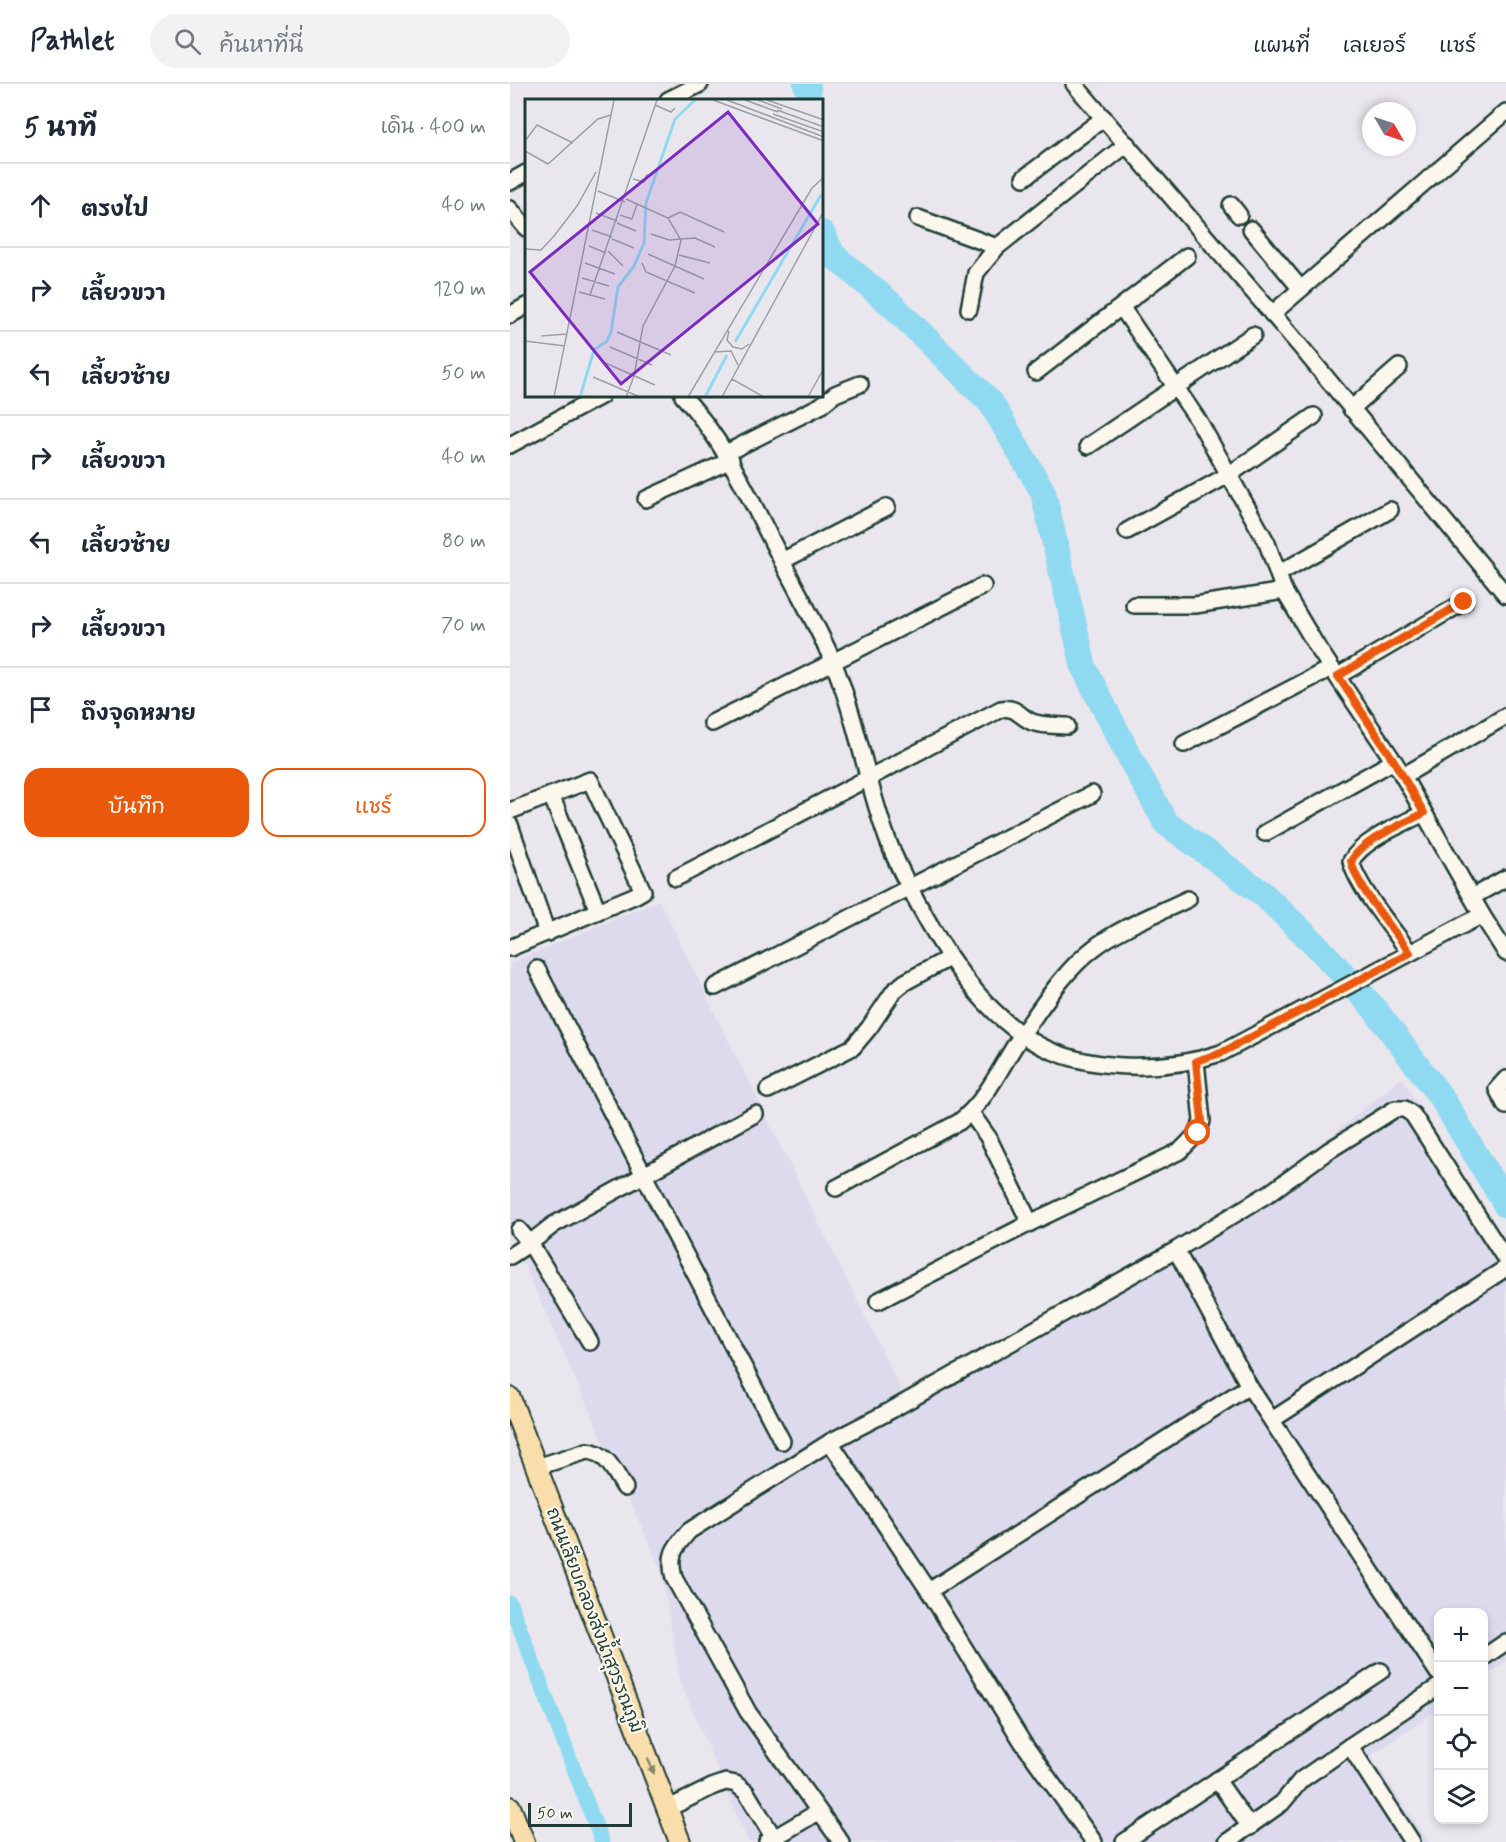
<!DOCTYPE html>
<html lang="th">
<head>
<meta charset="utf-8">
<style>
	body { margin:0; font-family:Mynerve,"Playpen Sans Thai",sans-serif; background:#f2f2f3; color:#1f2937 }
	.controls { position:absolute; right:18px; bottom:18px; display:grid; overflow:hidden; border-radius:12px; box-shadow:0 3px 9px #0003 }
	.controls button { width:54px; height:54px; display:grid; place-items:center; padding:0; border:0; border-bottom:2px solid #e0e1e3; background:#fff; color:#1f2937; font:30px sans-serif }
	.compass { position:absolute; left:852px; top:18px; width:54px; height:54px; border-radius:50%; background:#fff; box-shadow:0 3px 9px #0003; rotate:129deg }
	.scale { position:absolute; left:18px; bottom:15px; width:104px; box-sizing:border-box; padding-left:6px; border:3px solid #1f3d34; border-top:0; font-size:16px; line-height:21px; white-space:nowrap; color:#1f3d34; -webkit-text-stroke:4px #fbf7ec; paint-order:stroke }
	.stop { position:absolute; width:18px; height:18px; margin:-14px; border:4px solid #ea580c; border-radius:50%; background:#fff }
	.stop.end { background:#ea580c; border-color:#fff; box-shadow:0 2px 6px #0008 }
	.list { margin:0; padding:0; list-style:none }
	h2 { display:flex; justify-content:space-between; align-items:center; height:78px; margin:0; padding:0 24px; font-size:26px }
	h2 small { font-size:20px; font-weight:400; color:#747a83 }
	.list li { display:grid; grid-template-columns:39px 1fr auto; gap:18px; align-items:center; box-sizing:border-box; height:84px; padding:0 24px; border-top:2px solid #e0e1e3 }
	.list b { display:block; font-size:22px; white-space:nowrap }
	.list em { font-size:20px; font-style:normal; color:#747a83 }
	.actions { display:flex; gap:12px; padding:18px 24px }
	.actions a { flex:1; padding:14px 0; border:2px solid #ea580c; border-radius:18px; text-align:center; font-size:21px; color:#ea580c }
	.actions .main { background:#ea580c; color:#fff }
	.icon { flex:none; width:33px; height:33px; fill:none; stroke:currentColor; stroke-width:2; stroke-linecap:round; stroke-linejoin:round }
	.map { position:relative; flex:none; width:996px; height:1758px; overflow:hidden }
	header { display:flex; align-items:center; gap:36px; box-sizing:border-box; height:84px; padding:0 30px; background:#fff; border-bottom:2px solid #e0e1e3 }
	header strong { font-size:28px }
	nav { display:flex; gap:33px; margin-inline-start:auto; font-size:21px }
	.search { width:420px; height:54px; background:#f2f2f3; display:flex; align-items:center; gap:15px; box-sizing:border-box; padding:0 21px; border-radius:33px; color:#747a83; font-size:22px }
	main { display:flex }
	aside { flex:1; background:#fff }
	.map>svg:first-child { display:block }
</style>
</head>
<body>
<header>
<strong>Pathlet</strong>
<div class="search"><svg class="icon" aria-label="search" viewBox="0 0 24 24"><circle cx="10" cy="10" r="6"/><path d="M15 15l6 6"/></svg>ค้นหาที่นี่</div>
<nav><a>แผนที่</a><a>เลเยอร์</a><a>แชร์</a></nav>
</header>
<main>
<aside>
<h2>5 นาที<small>เดิน · 400 m</small></h2>
<ul class="list">
<li><svg class="icon" aria-label="ahead" viewBox="0 0 24 24"><path d="M12 20V5M6 11l6-6 6 6"/></svg><div><b>ตรงไป</b></div><em>40 m</em></li>
<li><svg class="icon" aria-label="right" viewBox="0 0 24 24"><path d="M7 20v-9h11M14 6l5 5-5 5"/></svg><div><b>เลี้ยวขวา</b></div><em>120 m</em></li>
<li><svg class="icon" aria-label="left" viewBox="0 0 24 24"><path d="M17 20v-9H6M10 6l-5 5 5 5"/></svg><div><b>เลี้ยวซ้าย</b></div><em>50 m</em></li>
<li><svg class="icon" aria-label="right" viewBox="0 0 24 24"><path d="M7 20v-9h11M14 6l5 5-5 5"/></svg><div><b>เลี้ยวขวา</b></div><em>40 m</em></li>
<li><svg class="icon" aria-label="left" viewBox="0 0 24 24"><path d="M17 20v-9H6M10 6l-5 5 5 5"/></svg><div><b>เลี้ยวซ้าย</b></div><em>80 m</em></li>
<li><svg class="icon" aria-label="right" viewBox="0 0 24 24"><path d="M7 20v-9h11M14 6l5 5-5 5"/></svg><div><b>เลี้ยวขวา</b></div><em>70 m</em></li>
<li><svg class="icon" aria-label="arrive" viewBox="0 0 24 24"><path d="M6 21V4h12l-3 4 3 4H6"/></svg><div><b>ถึงจุดหมาย</b></div></li>
</ul>
<div class="actions"><a class="main">บันทึก</a><a>แชร์</a></div>
</aside>
<div class="map">
<svg width="996" height="1758" viewBox="0 0 996 1758">
	<rect width="100%" height="100%" fill="#eae6ed"/>
	<filter id="ink" filterUnits="userSpaceOnUse"><feTurbulence type="fractalNoise" baseFrequency=".0167" numOctaves="2"/><feDisplacementMap in="SourceGraphic" scale="12" xChannelSelector="R" yChannelSelector="G"/><feConvolveMatrix kernelMatrix="1 2 1 2 8 2 1 2 1" color-interpolation-filters="sRGB"/></filter>
	<g filter="url(#ink)">
		<path fill="#dedaee" d="M149 816 393 1309 640 1174 772 1091 892 994 996 1162V1578L974 1593V1528H928V1625L861 1672 919 1758H238L170 1597 151 1486 0 1150V879Z"/>
		<g fill="none" stroke-linecap="round" stroke-linejoin="round">
			<path stroke="#90daf1" stroke-width="15" d="M0 1519 92 1758"/>
			<g stroke="#90daf1" stroke-width="26">
				<path d="M296 0 298 4 299 16"/>
				<path d="M312 149 323 171 382 221 481 319 533 408 574 584 621 676 656 739 753 810 807 862 863 923 933 1016 996 1121"/>
			</g>
			<g stroke="#1f3d34" stroke-width="20">
				<g id="minor">
					<path d="M564 0 790 262 996 511"/>
					<path d="M158 16 190 0"/>
					<path d="M514 94 594 34"/>
					<path d="M0 98 16 89"/>
					<path d="M721 121 729 131"/>
					<path d="M0 125 16 144"/>
					<path d="M408 134 487 163"/>
					<path d="M741 145 790 204"/>
					<path d="M612 224 690 339 757 459 774 507 806 561 889 685 972 831 996 869"/>
					<path d="M459 225 466 189 487 163 617 60"/>
					<path d="M762 230 996 28"/>
					<path d="M0 231 16 222"/>
					<path d="M526 288 677 172"/>
					<path d="M173 312C216 359 241 417 270 473 287 508 308 542 323 578 347 635 356 697 377 754 388 784 403 811 419 839 443 881 471 921 511 950 565 989 651 989 711 969L972 831"/>
					<path d="M841 325 889 283"/>
					<path d="M0 361 91 312"/>
					<path d="M578 362 743 251"/>
					<path d="M216 369 310 322 325 310 350 300"/>
					<path d="M136 415 221 376"/>
					<path d="M617 447 720 390 804 332"/>
					<path d="M272 477 377 423"/>
					<path d="M768 490 880 426"/>
					<path d="M624 521H685L774 507"/>
					<path d="M828 592 954 518"/>
					<path d="M202 639 473 502"/>
					<path d="M674 660 821 584"/>
					<path d="M893 692 996 632"/>
					<path d="M41 711 88 827"/>
					<path d="M0 727 80 696 133 807 126 811 0 864"/>
					<path d="M0 741 37 849"/>
					<path d="M755 749 884 677"/>
					<path d="M166 794 491 625C506 622 510 633 522 638 532 642 546 641 557 642"/>
					<path d="M962 813 996 794"/>
					<path d="M900 869C884 846 847 803 841 777 854 755 891 741 914 729"/>
					<path d="M27 885 272 1357"/>
					<path d="M205 903 582 710"/>
					<path d="M996 995 987 1005 996 1022"/>
					<path d="M258 1006 343 963 359 944 384 907 395 898 439 874"/>
					<path d="M461 1029 478 1053 520 1139"/>
					<path d="M326 1104 449 1038C478 1016 492 979 513 949 534 919 555 886 584 864 611 843 647 830 678 815"/>
					<path d="M9 1146 20 1159 80 1258"/>
					<path d="M666 1166 739 1302 928 1589"/>
					<path d="M0 1172 20 1159 43 1141 245 1030"/>
					<path d="M368 1217 520 1139 670 1067 688 1049 692 1037 686 977"/>
					<path d="M762 1336 996 1184"/>
					<path d="M320 1358 419 1507 513 1659 584 1758"/>
					<path d="M27 1383 77 1367C97 1368 105 1389 115 1404"/>
					<path d="M419 1507 739 1302"/>
					<path d="M974 1573 996 1558"/>
					<path d="M840 1662 928 1603"/>
					<path d="M707 1696 740 1743"/>
					<path d="M157 1725 204 1702 216 1698 226 1700 236 1708 264 1754"/>
					<path d="M257 1758 308 1728"/>
					<path d="M331 1758 238 1628 164 1494C158 1471 164 1464 179 1447L320 1358 376 1329 666 1166 761 1108 818 1067 885 1025H895L903 1031 996 1176"/>
					<path d="M614 1758 871 1587"/>
					<path d="M717 1758 772 1719 791 1696 840 1662 902 1758"/>
				</g>
			</g>
			<g stroke="#1f3d34" stroke-width="24">
				<g id="major">
					<path d="M0 1314 170 1758"/>
					<path d="M0 1723 14 1758"/>
				</g>
			</g>
			<use href="#minor" stroke="#fbf7ec" stroke-width="15"/>
			<use href="#major" stroke="#f9deab" stroke-width="20"/>
		</g>
		<defs><path id="oneway-solid" d="M-6-.8H1V-3.2L6.5 0L1 3.2V.8H-6Z" transform="scale(1.5)"/></defs>
		<use fill="#81856a" href="#oneway-solid" transform="translate(141 1682) rotate(69)"/>
	</g>
	<g fill="none" stroke-linecap="round" stroke-linejoin="round" filter="url(#ink)">
		<path stroke="#ea580c" stroke-width="8" d="M688 1049 692 1037 686 977 711 969 900 869C883 844 848 806 841 777 854 755 891 741 914 729L884 677 828 592 954 518"/>
	</g>
	<g text-anchor="middle" stroke-width="4.5" stroke-linejoin="round" paint-order="stroke">
		<g font-size="18" fill="#1f3d34" stroke="#fbf7ec">
			<text transform="translate(85 1536) rotate(69)" y="6">ถนนเลียบคลองส่งน้ำสุวรรณภูมิ</text>
		</g>
	</g>
	<g transform="translate(15 15)">
		<rect width="298" height="298" fill="#eae6ed"/>
		<path fill="none" stroke="#90daf1" stroke-width="3" d="M210 243 296 96M55 298 69 251 82 242 86 233 93 188 109 167 119 144 121 104 150 20 170 1M180 298 202 256"/>
		<path fill="none" stroke="#99a2a3" stroke-width="1.5" d="M188 1 299 42M202 1 299 38M220 1 253 13M233 1 257 10M242 1 299 21M130 6 146 13 150 9M252 11 299 28M248 15 299 33M0 42 12 26 48 44M0 52 23 65 73 20 86 16M108 80 119 83 122 75M73 92 100 103M71 114 92 122M95 116 107 120 112 105M143 119 155 113 199 133M92 124 111 132M67 131 87 138M126 135 144 141 170 139 190 148M87 140 109 149M64 147 81 154M0 150 16 151 29 137 52 107 71 73M83 152 98 167M123 155 179 180M154 156 185 164M60 164 90 175M117 164 121 173 170 194M57 179 84 187M54 193 80 200M65 196 132 1M204 232 202 241 208 248 217 250 224 245M92 233 146 256M16 237 42 235M0 242 40 247M85 248 127 266M190 253 206 252 213 266M76 262 130 286M68 278 115 298M207 280 239 298M29 298 89 1M101 298 109 277 118 227 150 167 156 141 143 119 101 100M163 298 287 89 299 78M197 298 299 112M283 298 299 269"/>
		<path fill="#7b2cbf" fill-opacity="0.15" stroke="#7b2cbf" stroke-width="3" d="M203 13 293 125 96 285 5 173Z"/>
		<rect width="298" height="298" fill="none" stroke="#1f3d34" stroke-width="3"/>
	</g>
</svg>
<div class="controls">
<button>+</button>
<button>−</button>
<button><svg class="icon" aria-label="locate" viewBox="0 0 24 24"><circle cx="12" cy="12" r="6"/><path d="M12 2v4M12 18v4M2 12h4M18 12h4"/></svg></button>
<button><svg class="icon" aria-label="layers" viewBox="0 0 24 24"><path d="M12 4l9 5-9 5-9-5zM3 14l9 5 9-5"/></svg></button>
</div>
<svg class="compass" viewBox="-18 -18 36 36"><path d="M0-13l5 13h-10z" fill="#e53935"/><path d="M0 13l5-13h-10z" fill="#747a83"/></svg>
<div class="scale">50 m</div>
<div class="stop" style="left:688px;top:1049px"></div>
<div class="stop end" style="left:954px;top:518px"></div>
</div>
</main>
</body>
</html>
